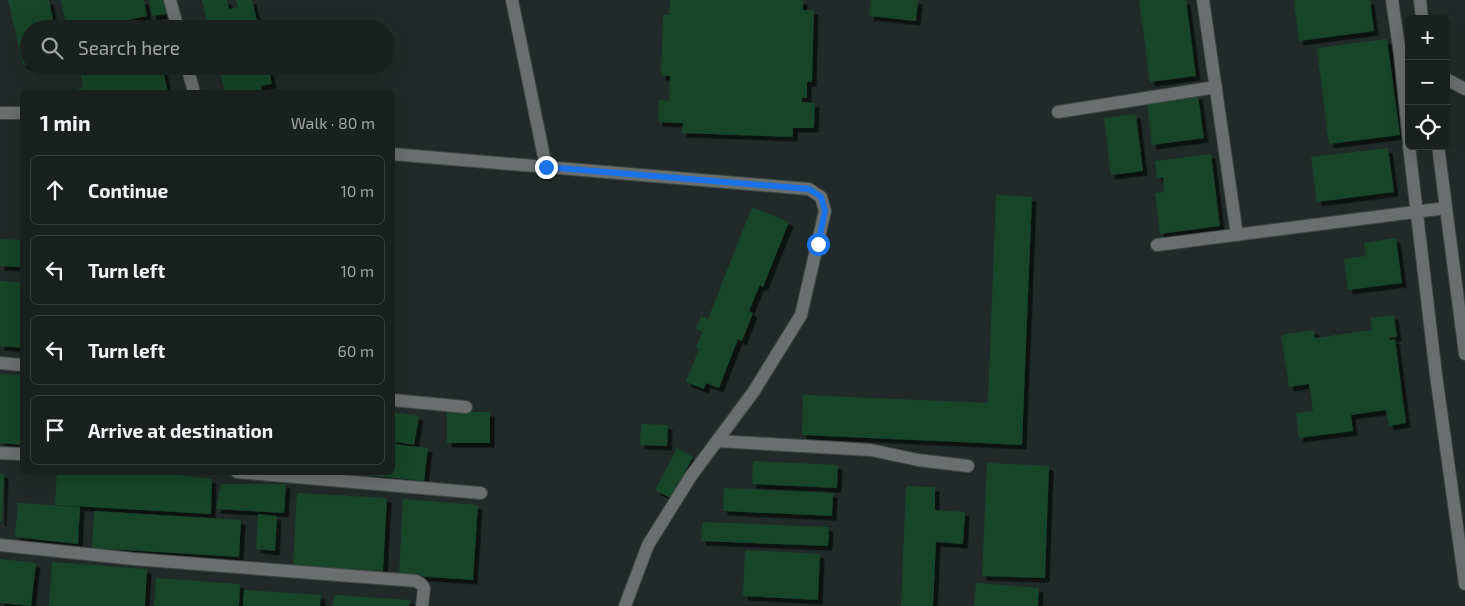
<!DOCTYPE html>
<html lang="en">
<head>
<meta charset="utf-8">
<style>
	body { margin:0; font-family:"Exo 2",sans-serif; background:#262d2b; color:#f1f3f6 }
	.controls { position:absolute; right:15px; top:15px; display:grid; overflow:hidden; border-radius:8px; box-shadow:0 5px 20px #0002 }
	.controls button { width:45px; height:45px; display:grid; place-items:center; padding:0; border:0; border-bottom:1px solid #373e3c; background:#19201e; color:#f1f3f6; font:25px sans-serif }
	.stop { position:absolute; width:15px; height:15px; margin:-11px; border:4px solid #1a73e8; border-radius:50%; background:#fff }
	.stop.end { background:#1a73e8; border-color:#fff; box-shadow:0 1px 5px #0008 }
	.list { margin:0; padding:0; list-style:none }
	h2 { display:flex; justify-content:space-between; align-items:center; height:65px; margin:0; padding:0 20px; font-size:21px }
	h2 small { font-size:16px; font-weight:400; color:#9fa3a4 }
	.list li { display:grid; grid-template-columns:32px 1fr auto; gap:15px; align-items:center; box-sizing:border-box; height:70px; margin:0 10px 10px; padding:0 10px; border:1px solid #373e3c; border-radius:8px }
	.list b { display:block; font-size:19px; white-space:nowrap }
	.list em { font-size:16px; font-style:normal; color:#9fa3a4 }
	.icon { flex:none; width:28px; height:28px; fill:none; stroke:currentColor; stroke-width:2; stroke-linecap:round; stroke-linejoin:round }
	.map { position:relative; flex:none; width:1465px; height:606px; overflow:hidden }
	.search { position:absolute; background:#19201e; box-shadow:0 5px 20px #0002; left:20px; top:20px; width:375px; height:55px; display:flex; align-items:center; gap:12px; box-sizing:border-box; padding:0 18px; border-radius:28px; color:#9fa3a4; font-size:19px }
	.panel { position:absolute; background:#19201e; box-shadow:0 5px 20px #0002; left:20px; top:90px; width:375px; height:385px; border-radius:8px }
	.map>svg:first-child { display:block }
</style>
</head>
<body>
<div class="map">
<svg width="1465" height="606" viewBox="0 0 1465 606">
	<defs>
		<filter id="shadow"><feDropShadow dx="4.5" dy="4.5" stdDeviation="0" flood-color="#0009"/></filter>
	</defs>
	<rect width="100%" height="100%" fill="#212a28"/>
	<g fill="#19442c" filter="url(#shadow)">
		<path d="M8 0H49L55 29H29V64L23 65Z"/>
		<path d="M61 0H144L147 16 86 29H67Z"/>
		<path d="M149 0H164L167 14 152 16Z"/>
		<path d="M202 0H227L229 9 238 7 236 0H252L259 29H209Z"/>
		<path d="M670 0H803V10H814L812 82H807V98H802V102L815 103 814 128H793V137L682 133 683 123 658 122 659 100 669 101 670 76H661L663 15H669Z"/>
		<path d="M871 0H918L916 21 869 16Z"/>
		<path d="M1139 0H1186L1196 76 1150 82Z"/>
		<path d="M1294 0H1370L1374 31 1299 41Z"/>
		<path d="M1387 39 1400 135 1329 144 1317 48Z"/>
		<path d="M79 66H162L168 92H66L83 88Z"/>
		<path d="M218 66H245L246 71 254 69 253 66H268L272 84 261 86 262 92H243L242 91 225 92Z"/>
		<path d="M1198 95 1204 138 1152 145 1147 102Z"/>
		<path d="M1136 114 1143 171 1111 175 1104 118Z"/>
		<path d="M1388 148 1394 192 1317 202 1311 157Z"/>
		<path d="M1211 154 1220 226 1160 234 1155 193 1164 192 1163 177 1157 178 1155 161Z"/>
		<path d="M996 195 1032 197 1022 445 802 435 803 395 988 403Z"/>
		<path d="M752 207 789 222 763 287 760 285 749 311 753 313 742 341 738 339 719 388 706 383 704 389 686 382 699 349 696 348 702 332 696 329 701 316 708 319Z"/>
		<path d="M1396 238 1402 283 1348 290 1344 259 1366 256 1364 243Z"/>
		<path d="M0 239 22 240V267L0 266Z"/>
		<path d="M0 281 22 283V348L0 346Z"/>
		<path d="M1394 315 1397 337 1389 338 1390 340 1395 339 1406 423 1389 426 1386 410 1351 415 1353 431 1299 438 1296 413 1313 411 1309 384 1289 387 1281 335 1314 330 1315 338 1372 330 1370 318Z"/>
		<path d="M0 374 22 375V445L0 443Z"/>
		<path d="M392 412 419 416 414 445 392 441Z"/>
		<rect x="447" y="412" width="43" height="31"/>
		<path d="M641 424 668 425 667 446 640 445Z"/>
		<path d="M392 444 428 448 424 481 358 474V472H392Z"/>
		<path d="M677 448 693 457 671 498 655 490Z"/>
		<path d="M753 461 838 465 837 488 752 484Z"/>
		<path d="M987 463 1049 466 1045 578 982 576Z"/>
		<path d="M57 472H150L212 479 211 514 55 505Z"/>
		<path d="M0 473 4 474 2 522H0Z"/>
		<path d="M221 484H286L284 513 216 509Z"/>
		<path d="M906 486 935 487V510L965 512 963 544 936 542 933 606H901Z"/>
		<path d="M724 488 833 493 832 516 723 511Z"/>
		<path d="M297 493 387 498 383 571 293 566Z"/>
		<path d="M403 499 478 505 473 580 399 575Z"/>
		<path d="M18 503 80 507 78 544 15 537Z"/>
		<path d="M94 511 241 520 239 557 92 548Z"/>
		<path d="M258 514 277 516 275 551 256 549Z"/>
		<path d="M702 522 829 527 828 546 701 541Z"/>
		<path d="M745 550 820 554 818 600 743 596Z"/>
		<path d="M0 559 36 563 31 606 0 603Z"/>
		<path d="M52 562 147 569 145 606H49Z"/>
		<path d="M156 578 240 584 239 606H154Z"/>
		<path d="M976 583 1039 588 1038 606H974Z"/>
		<path d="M244 590 321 595 320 606H243Z"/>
		<path d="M334 595 410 600 409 606H333Z"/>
	</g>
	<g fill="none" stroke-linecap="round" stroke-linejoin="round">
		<g stroke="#3e4644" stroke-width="14">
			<g id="street">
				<path d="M170 0 178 29"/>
				<path d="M512 0 546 167"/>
				<path d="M1203 0 1237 235"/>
				<path d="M1392 0 1400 54 1409 142"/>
				<path d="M1420 0 1422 19"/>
				<path d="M187 66 194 92"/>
				<path d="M1446 79 1465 89"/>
				<path d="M1058 112 1216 87"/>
				<path d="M0 113H22"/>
				<path d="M1409 146 1436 375 1465 584"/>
				<path d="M1438 146 1465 354"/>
				<path d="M392 154 809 189 821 197 825 211 801 315 754 391 691 476 648 545 625 606"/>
				<path d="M1157 245 1446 208"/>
				<path d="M0 363 22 365"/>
				<path d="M392 400 466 407"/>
				<path d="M717 441 871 450 918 460 968 466"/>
				<path d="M0 453 22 454"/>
				<path d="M237 472 481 493"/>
				<path d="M0 545 134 559 416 581 421 584 424 588 422 606"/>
			</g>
		</g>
		<use href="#street" stroke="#6a6e6f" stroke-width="12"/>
	</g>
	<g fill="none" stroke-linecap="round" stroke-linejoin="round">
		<path stroke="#1a73e8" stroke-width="6" d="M546 167 809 189 821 197 825 211 818 244"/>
	</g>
</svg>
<div class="controls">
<button>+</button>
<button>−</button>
<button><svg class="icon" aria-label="locate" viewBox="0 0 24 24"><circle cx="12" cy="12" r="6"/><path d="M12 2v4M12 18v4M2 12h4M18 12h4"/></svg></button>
</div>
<div class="stop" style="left:818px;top:244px"></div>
<div class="stop end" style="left:546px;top:167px"></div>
<div class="search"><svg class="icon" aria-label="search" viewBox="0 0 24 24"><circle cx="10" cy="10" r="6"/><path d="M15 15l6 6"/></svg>Search here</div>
<section class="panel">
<h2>1 min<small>Walk · 80 m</small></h2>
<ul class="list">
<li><svg class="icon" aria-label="ahead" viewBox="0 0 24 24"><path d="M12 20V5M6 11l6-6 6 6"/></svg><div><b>Continue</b></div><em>10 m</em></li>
<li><svg class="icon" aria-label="left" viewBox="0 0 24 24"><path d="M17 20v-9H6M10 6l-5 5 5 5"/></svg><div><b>Turn left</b></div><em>10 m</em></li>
<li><svg class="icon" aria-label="left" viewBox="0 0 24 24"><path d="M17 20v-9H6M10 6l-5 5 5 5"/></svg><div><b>Turn left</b></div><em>60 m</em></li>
<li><svg class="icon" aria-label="arrive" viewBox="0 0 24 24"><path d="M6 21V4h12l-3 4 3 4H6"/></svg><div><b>Arrive at destination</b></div></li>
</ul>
</section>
</div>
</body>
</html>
